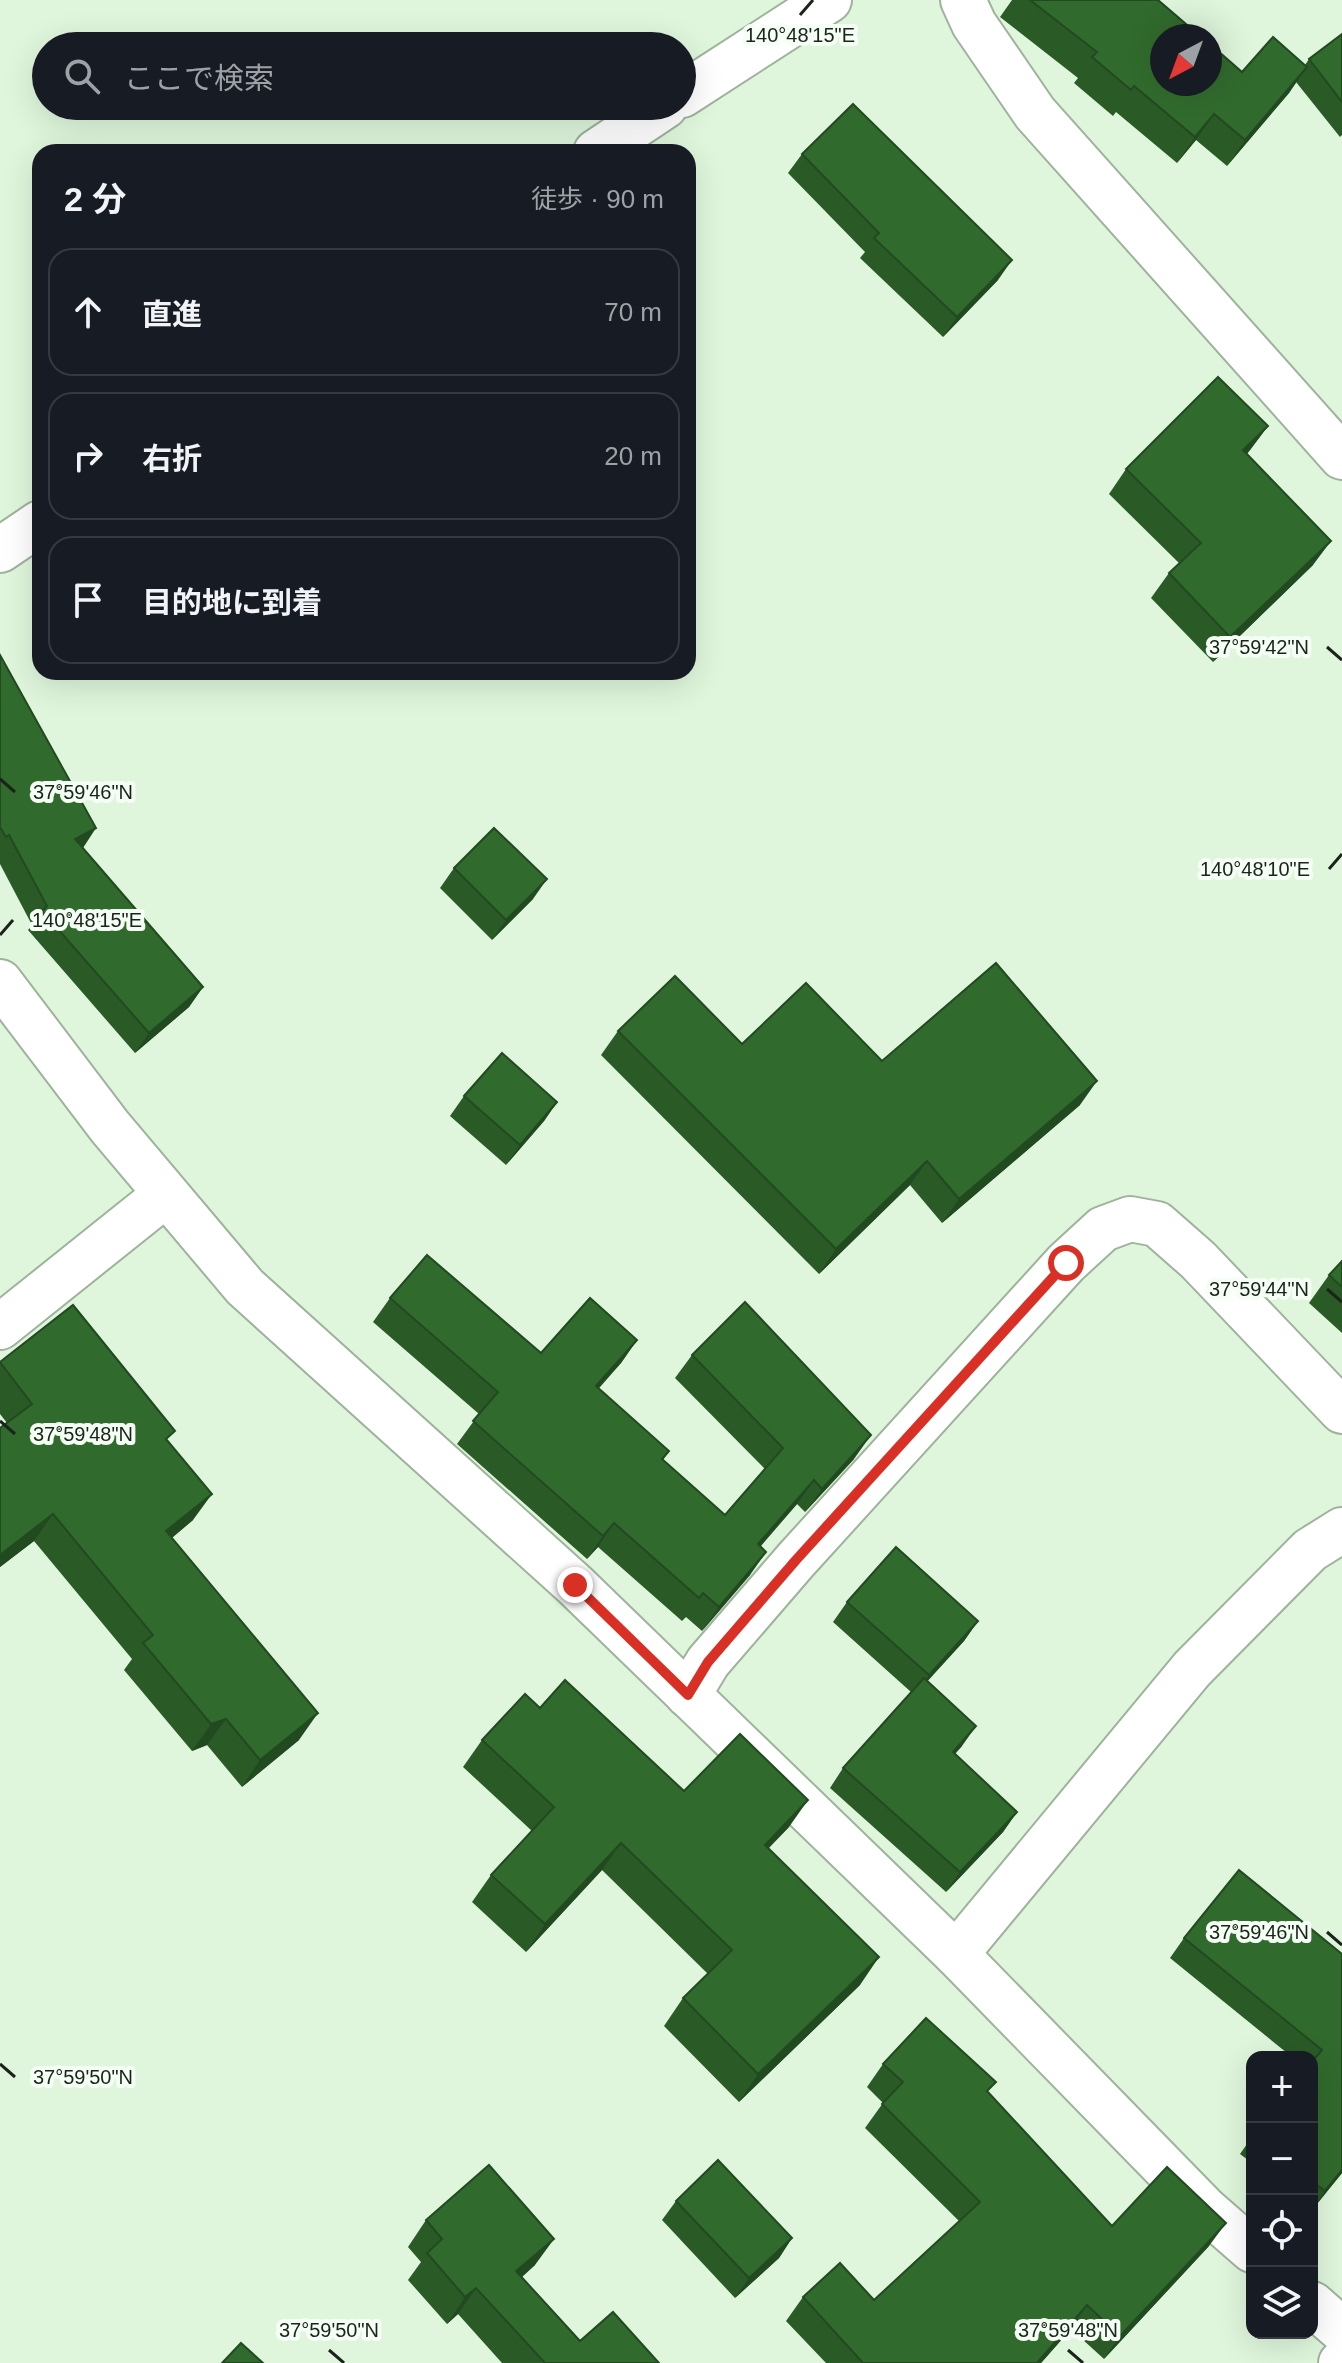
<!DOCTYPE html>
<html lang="ja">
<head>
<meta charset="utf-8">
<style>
	body { margin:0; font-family:Arial,"Noto Sans JP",sans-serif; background:#242831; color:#f1f3f6 }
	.controls { position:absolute; right:24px; bottom:24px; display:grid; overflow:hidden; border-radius:16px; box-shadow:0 8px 32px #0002 }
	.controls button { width:72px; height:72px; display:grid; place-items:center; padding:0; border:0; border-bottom:2px solid #363941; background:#171b24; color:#f1f3f6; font:40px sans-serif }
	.compass { position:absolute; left:1150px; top:24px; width:72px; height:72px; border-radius:50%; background:#171b24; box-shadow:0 8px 32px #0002; rotate:221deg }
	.stop { position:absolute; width:24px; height:24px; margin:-18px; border:6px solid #d93025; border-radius:50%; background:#fff }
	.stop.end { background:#d93025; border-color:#fff; box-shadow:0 2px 8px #0008 }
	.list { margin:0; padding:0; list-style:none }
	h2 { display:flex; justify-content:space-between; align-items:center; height:104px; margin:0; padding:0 32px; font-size:34px }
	h2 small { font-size:26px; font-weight:400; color:#9ea1a6 }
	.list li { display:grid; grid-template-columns:52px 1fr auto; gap:24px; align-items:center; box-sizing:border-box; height:128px; margin:0 16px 16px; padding:0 16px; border:2px solid #363941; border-radius:24px }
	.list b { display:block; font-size:30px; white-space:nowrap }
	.list em { font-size:26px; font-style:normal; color:#9ea1a6 }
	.icon { flex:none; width:44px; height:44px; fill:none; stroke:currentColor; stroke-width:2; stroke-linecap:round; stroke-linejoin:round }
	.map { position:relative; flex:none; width:1342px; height:2363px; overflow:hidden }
	.search { position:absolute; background:#171b24; box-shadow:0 8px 32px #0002; left:32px; top:32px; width:664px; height:88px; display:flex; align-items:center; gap:20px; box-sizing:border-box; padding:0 28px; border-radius:44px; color:#9ea1a6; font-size:30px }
	.panel { position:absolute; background:#171b24; box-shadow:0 8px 32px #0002; left:32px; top:144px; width:664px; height:536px; border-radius:24px }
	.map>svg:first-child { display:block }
</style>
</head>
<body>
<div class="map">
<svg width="1342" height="2363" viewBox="0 0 1342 2363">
	<rect width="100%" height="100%" fill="#dff6dc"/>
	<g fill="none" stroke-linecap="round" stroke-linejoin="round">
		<g stroke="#9eb39b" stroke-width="48">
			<g id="minor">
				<path d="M963 0 974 24 1035 113 1342 457"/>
				<path d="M682 95 829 0"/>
				<path d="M596 152 665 106"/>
				<path d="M0 550 40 523"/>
				<path d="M0 982 110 1127 245 1287 575 1585 956 1954 1205 2209 1252 2250"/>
				<path d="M0 1327 165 1195"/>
				<path d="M688 1695 708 1662 796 1560 1066 1263 1103 1229 1130 1219 1157 1224 1198 1260 1342 1411"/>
				<path d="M956 1954 1192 1669 1310 1550 1342 1530"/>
				<path d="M1312 2304 1342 2330"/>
				<path d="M1341 2363 1342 2362"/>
			</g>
		</g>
		<use href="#minor" stroke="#fff" stroke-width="44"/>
	</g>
	<g fill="#2a5b27">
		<path d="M1012 0H1158L1242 72 1305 65 1309 59 1342 34V135L1340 137 1296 82 1289 93 1227 166 1196 140 1177 163 1116 112 1113 116 1074 83 1078 78 1000 17Z"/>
		<path d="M802 154 998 280 943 337 860 258 865 252 788 173Z"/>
		<path d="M1268 426 1247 454 1313 565 1213 662 1151 598 1169 573 1179 563 1109 494 1126 469Z"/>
		<path d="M0 655 82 848 203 987 189 1007 135 1053 28 930 32 925 0 864Z"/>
		<path d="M454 868 533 899 492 940 440 888Z"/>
		<path d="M618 1031 882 1061 1080 1105 942 1223 910 1185 819 1274 601 1055Z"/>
		<path d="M464 1096 557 1102 544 1121 506 1165 450 1116Z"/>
		<path d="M1342 1261V1333L1309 1303 1329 1275Z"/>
		<path d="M390 1298 541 1353 637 1340 621 1363 598 1388 669 1451 663 1460 725 1515 765 1469 675 1378 692 1355 854 1459 805 1512 797 1504 760 1546 750 1575 702 1631 686 1617 682 1621 598 1547 587 1559 457 1444 479 1414 373 1322Z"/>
		<path d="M0 1362 168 1441 193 1520 172 1538 299 1740 242 1787 207 1745 192 1751 124 1670 132 1659 34 1541 0 1567V1428L7 1423 0 1414Z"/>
		<path d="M847 1602 978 1621 964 1641 927 1681 962 1746 955 1754 1017 1812 1003 1832 946 1892 830 1788 843 1768 911 1692 833 1622Z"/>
		<path d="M540 1708 684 1791 789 1827 768 1849 860 1985 739 2102 664 2026 683 1998 708 1974 602 1870 526 1952 472 1902 491 1875 532 1831 463 1767 482 1740Z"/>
		<path d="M1184 1938 1342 1954V2173L1312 2210V2057H1292L1170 1958Z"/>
		<path d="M883 2064 989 2093 1112 2226 1209 2246 1104 2359 1071 2329 1041 2363H826L786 2321 803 2297 874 2300 959 2221 865 2128 883 2103 867 2087Z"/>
		<path d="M1252 2137V2163L1240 2154Z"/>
		<path d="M676 2201 792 2238 779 2258 735 2298 662 2220Z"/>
		<path d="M426 2220 535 2265 522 2277 580 2341 659 2363H502L458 2314 447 2324 408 2280 421 2262 408 2247Z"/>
	</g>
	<g fill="#224a20">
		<path d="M1307 67 1289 93 1227 166 1245 140Z"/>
		<path d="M1214 114 1196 140 1177 163 1195 137Z"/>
		<path d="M1012 260 998 280 943 337 957 317Z"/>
		<path d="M1268 426 1250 450 1226 475 1243 450Z"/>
		<path d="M1331 541 1313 565 1213 662 1230 637Z"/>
		<path d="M96 828 83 848 75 839Z"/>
		<path d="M547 879 533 899 492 940 506 920Z"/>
		<path d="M203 987 189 1007 135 1053 149 1033Z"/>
		<path d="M1097 1081 1080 1105 942 1223 959 1199Z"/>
		<path d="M557 1102 544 1121 506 1165 520 1145Z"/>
		<path d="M927 1161 910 1185 819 1274 836 1249Z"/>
		<path d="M637 1340 621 1363 580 1410 596 1386Z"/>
		<path d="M871 1435 854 1459 805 1512 822 1489Z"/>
		<path d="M814 1480 797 1504 742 1568 758 1544Z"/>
		<path d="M212 1494 193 1520 147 1558 166 1531Z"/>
		<path d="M53 1514 34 1541 0 1567V1555Z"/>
		<path d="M614 1523 598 1547 587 1559 603 1536Z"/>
		<path d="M766 1552 750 1575 702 1631 719 1607Z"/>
		<path d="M978 1621 964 1641 915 1695 929 1675Z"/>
		<path d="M318 1713 299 1740 242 1787 260 1760Z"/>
		<path d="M226 1719 207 1745 192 1751 211 1724Z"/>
		<path d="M976 1726 962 1746 939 1771 953 1752Z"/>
		<path d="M808 1800 789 1827 745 1872 765 1845Z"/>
		<path d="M1017 1812 1003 1832 946 1892 960 1872Z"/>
		<path d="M621 1843 602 1870 526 1952 545 1924Z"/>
		<path d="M879 1957 860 1985 739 2102 758 2074Z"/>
		<path d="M1342 2170V2173L1312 2210 1325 2191Z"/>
		<path d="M1226 2223 1209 2246 1104 2359 1120 2336Z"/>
		<path d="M792 2238 779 2258 735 2298 749 2278Z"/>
		<path d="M554 2239 535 2265 498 2298 516 2271Z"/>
		<path d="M476 2288 458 2314 447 2324 465 2297Z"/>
		<path d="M1087 2305 1071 2329 1041 2363H1037Z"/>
	</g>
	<g fill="#316a2d" stroke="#224a20" stroke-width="2">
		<path d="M1030 0H1158L1200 36H1162V84H1210V44L1242 72 1273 37 1307 67 1245 140 1214 114 1195 137 1134 86 1131 90 1092 57 1097 52Z"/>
		<path d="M1342 34V102L1309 59Z"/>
		<path d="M853 104 1012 260 957 317 874 238 879 233 802 154Z"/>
		<path d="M1218 377 1268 426 1243 450 1331 541 1230 637 1169 573 1201 543 1126 469Z"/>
		<path d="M0 655 96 828 75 839 203 987 149 1033 42 911 47 906 9 835 6 837 0 827Z"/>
		<path d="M494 828 547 879 506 920 454 868Z"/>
		<path d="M996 963 1097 1081 959 1199 927 1161 836 1249 618 1031 675 976 742 1044 806 983 882 1061Z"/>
		<path d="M502 1053 557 1102 520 1145 464 1096Z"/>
		<path d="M427 1255 541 1353 590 1298 637 1340 596 1386 669 1451 662 1459 725 1515 783 1448 692 1355 745 1302 871 1435 822 1489 814 1480 758 1544 766 1552 719 1607 703 1593 699 1598 614 1523 603 1536 473 1421 498 1392 390 1298Z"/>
		<path d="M1342 1261V1287L1329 1275Z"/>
		<path d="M73 1305 175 1431 166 1439 212 1494 166 1531 318 1713 260 1760 226 1719 211 1724 143 1643 153 1635 53 1514 0 1555V1428L32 1404 0 1362Z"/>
		<path d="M896 1547 978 1621 929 1675 847 1602Z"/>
		<path d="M924 1678 976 1726 953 1752 1017 1812 960 1872 843 1768Z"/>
		<path d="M565 1680 684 1791 740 1734 808 1800 765 1845 879 1957 758 2074 683 1998 732 1950 621 1843 545 1924 491 1875 554 1807 482 1740 525 1694 540 1708Z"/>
		<path d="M1239 1870 1342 1954V2170L1325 2191 1312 2181V2062L1322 2050 1184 1938Z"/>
		<path d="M926 2018 996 2082 987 2091 1112 2226 1167 2167 1226 2223 1120 2336 1087 2305 1037 2363H863L803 2297 840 2263 874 2300 980 2202 882 2104 903 2082 883 2064Z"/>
		<path d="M718 2160 792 2238 749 2278 676 2201Z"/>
		<path d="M489 2165 554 2239 516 2271 580 2341 613 2312 659 2363H545L476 2288 465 2297 427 2253 442 2239 426 2220Z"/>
		<path d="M241 2343 263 2363H222Z"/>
	</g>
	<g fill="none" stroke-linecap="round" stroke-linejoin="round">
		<path stroke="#d93025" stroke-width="10" d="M575 1585 688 1695 708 1662 796 1560 1066 1263"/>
	</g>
	<path fill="none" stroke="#1b231a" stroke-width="3" d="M800 15 813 0M1327 647 1342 660M0 779 15 792M1329 869 1342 854M0 935 13 920M1327 1289 1342 1302M0 1421 15 1434M1327 1932 1342 1945M0 2064 15 2077M329 2350 344 2363M1068 2350 1083 2363"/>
	<g font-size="20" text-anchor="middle" fill="#1b231a" stroke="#f5fef4" stroke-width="8" stroke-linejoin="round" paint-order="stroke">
		<text x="800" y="42">140°48'15"E</text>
		<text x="1259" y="654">37°59'42"N</text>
		<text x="83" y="799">37°59'46"N</text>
		<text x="1255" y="876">140°48'10"E</text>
		<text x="87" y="927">140°48'15"E</text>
		<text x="1259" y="1296">37°59'44"N</text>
		<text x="83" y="1441">37°59'48"N</text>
		<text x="1259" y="1939">37°59'46"N</text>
		<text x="83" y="2084">37°59'50"N</text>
		<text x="329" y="2337">37°59'50"N</text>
		<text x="1068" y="2337">37°59'48"N</text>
	</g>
</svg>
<div class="controls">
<button>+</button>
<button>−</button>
<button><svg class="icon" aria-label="locate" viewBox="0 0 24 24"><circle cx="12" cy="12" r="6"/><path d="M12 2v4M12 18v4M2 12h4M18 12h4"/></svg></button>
<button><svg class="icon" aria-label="layers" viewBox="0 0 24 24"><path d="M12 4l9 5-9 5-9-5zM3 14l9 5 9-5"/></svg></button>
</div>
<svg class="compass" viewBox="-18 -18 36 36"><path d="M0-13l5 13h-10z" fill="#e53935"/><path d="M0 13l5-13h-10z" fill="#9ea1a6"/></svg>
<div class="stop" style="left:1066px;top:1263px"></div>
<div class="stop end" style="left:575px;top:1585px"></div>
<div class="search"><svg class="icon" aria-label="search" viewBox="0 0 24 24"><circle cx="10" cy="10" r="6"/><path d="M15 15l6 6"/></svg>ここで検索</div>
<section class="panel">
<h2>2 分<small>徒歩 · 90 m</small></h2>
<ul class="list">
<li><svg class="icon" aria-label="ahead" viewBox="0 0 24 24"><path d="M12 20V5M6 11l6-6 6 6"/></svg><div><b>直進</b></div><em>70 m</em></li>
<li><svg class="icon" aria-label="right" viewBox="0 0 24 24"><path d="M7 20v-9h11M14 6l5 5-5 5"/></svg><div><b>右折</b></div><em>20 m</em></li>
<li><svg class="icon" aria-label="arrive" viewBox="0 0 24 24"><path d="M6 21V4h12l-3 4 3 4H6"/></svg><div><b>目的地に到着</b></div></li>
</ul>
</section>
</div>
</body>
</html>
